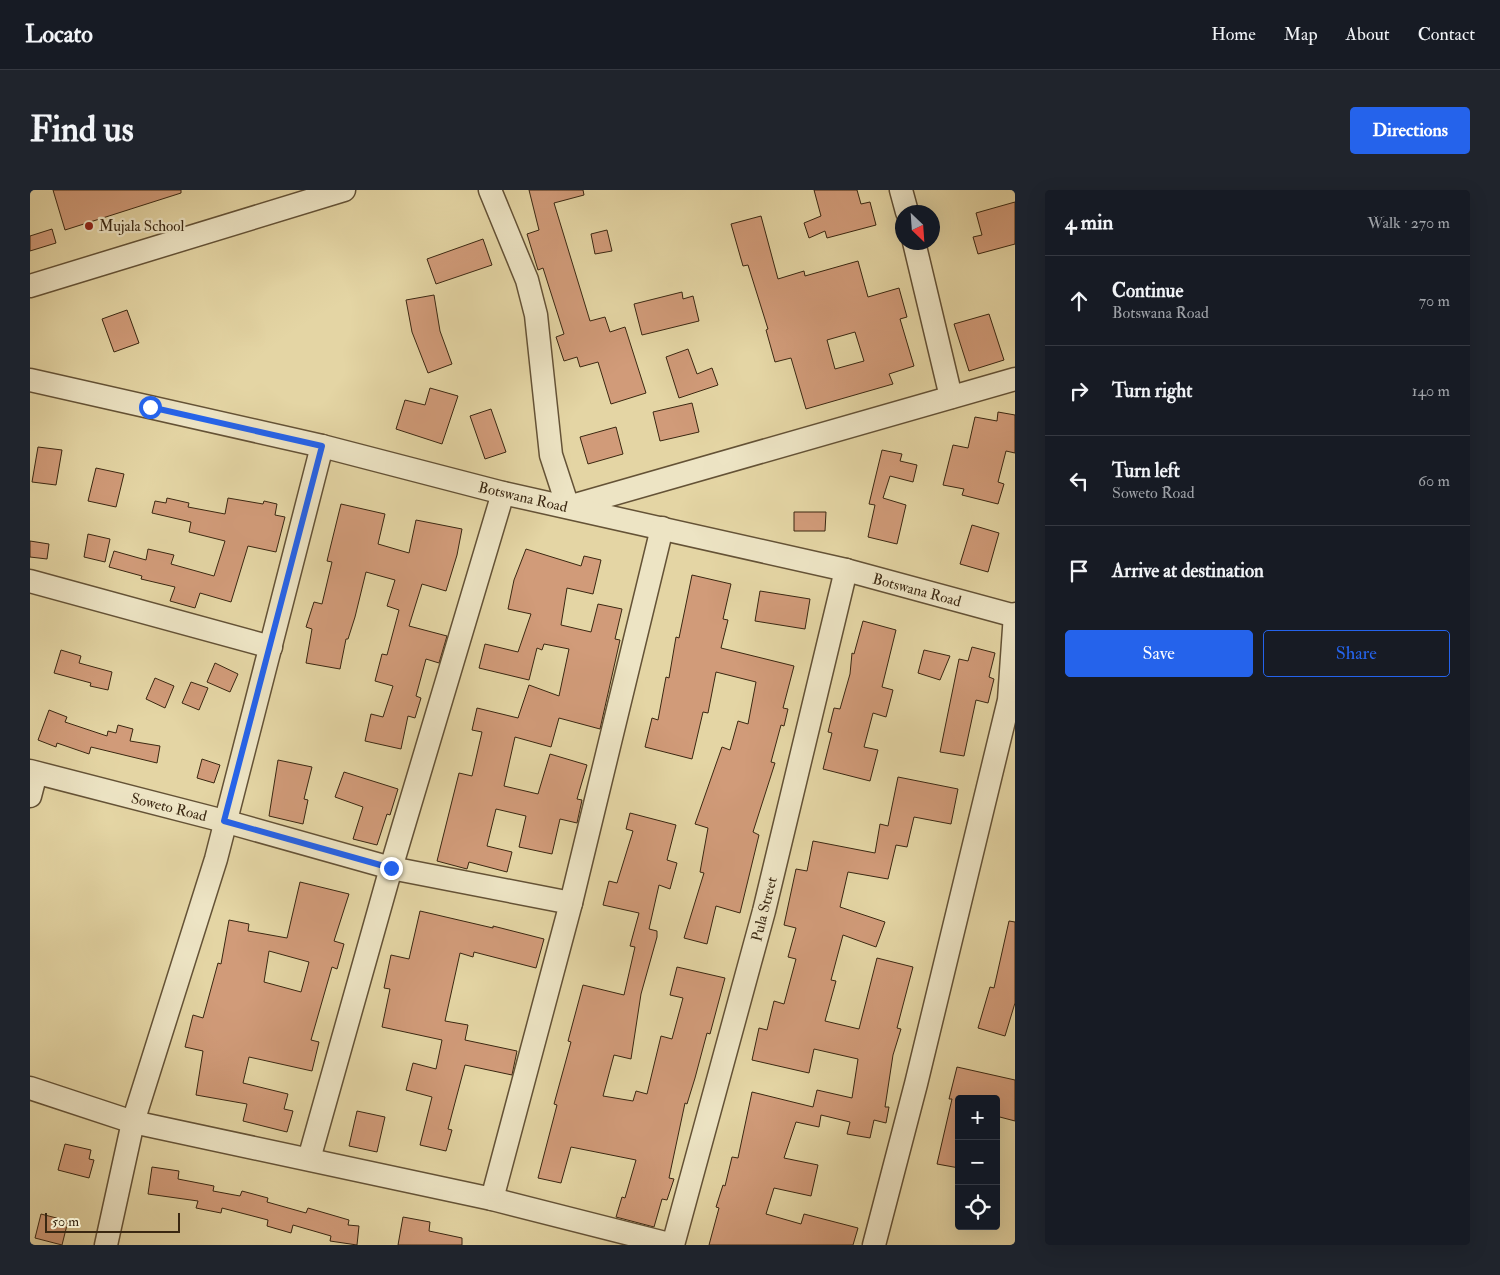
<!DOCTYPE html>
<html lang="en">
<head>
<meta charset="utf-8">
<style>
	body { margin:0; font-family:"IM FELL Double Pica",serif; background:#20242c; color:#f1f3f6 }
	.controls { position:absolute; right:15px; bottom:15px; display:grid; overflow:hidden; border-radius:5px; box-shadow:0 5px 20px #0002 }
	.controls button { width:45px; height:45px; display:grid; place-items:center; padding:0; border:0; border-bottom:1px solid #363941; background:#171b24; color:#f1f3f6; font:25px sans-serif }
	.compass { position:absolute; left:865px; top:15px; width:45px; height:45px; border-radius:50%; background:#171b24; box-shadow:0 5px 20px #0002; rotate:155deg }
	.scale { position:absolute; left:15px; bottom:12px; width:135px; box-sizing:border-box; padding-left:5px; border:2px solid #3a2711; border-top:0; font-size:14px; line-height:18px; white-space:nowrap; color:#3a2711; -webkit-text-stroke:4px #ede4c4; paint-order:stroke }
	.stop { position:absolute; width:15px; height:15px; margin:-11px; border:4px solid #2563eb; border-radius:50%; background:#fff }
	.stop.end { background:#2563eb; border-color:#fff; box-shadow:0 1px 5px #0008 }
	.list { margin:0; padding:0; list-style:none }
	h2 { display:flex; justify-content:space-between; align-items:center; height:65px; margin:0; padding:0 20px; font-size:21px }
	h2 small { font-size:16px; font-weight:400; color:#9ea1a6 }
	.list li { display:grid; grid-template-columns:32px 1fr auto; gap:15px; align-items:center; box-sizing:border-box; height:90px; padding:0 20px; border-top:1px solid #363941 }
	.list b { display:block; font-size:19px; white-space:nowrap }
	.list p { margin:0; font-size:16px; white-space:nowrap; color:#9ea1a6 }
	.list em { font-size:16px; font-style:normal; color:#9ea1a6 }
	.actions { display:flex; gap:10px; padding:15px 20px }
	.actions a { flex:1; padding:11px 0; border:1px solid #2563eb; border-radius:5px; text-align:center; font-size:18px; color:#2563eb }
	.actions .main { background:#2563eb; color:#fff }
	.icon { flex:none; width:28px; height:28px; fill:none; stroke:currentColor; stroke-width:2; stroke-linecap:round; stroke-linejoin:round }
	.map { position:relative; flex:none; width:985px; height:1055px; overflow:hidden; border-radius:5px }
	header { display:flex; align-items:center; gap:30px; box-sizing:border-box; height:70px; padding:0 25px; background:#171b24; border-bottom:1px solid #363941 }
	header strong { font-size:24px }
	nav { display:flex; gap:28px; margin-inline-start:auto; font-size:18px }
	.intro { display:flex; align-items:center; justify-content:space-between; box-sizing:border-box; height:120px; padding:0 30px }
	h1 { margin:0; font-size:35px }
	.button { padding:12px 22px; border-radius:5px; background:#2563eb; color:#fff; font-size:18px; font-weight:700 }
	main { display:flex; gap:30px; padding:0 30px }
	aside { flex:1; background:#171b24; border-radius:5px; box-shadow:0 5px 20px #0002 }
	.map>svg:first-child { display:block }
</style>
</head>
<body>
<header>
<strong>Locato</strong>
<nav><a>Home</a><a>Map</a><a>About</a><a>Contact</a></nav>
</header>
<div class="intro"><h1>Find us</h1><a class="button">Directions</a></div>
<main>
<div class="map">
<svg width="985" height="1055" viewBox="0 0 985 1055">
	<rect width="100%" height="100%" fill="#e4d5a4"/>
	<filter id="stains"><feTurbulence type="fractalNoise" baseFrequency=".004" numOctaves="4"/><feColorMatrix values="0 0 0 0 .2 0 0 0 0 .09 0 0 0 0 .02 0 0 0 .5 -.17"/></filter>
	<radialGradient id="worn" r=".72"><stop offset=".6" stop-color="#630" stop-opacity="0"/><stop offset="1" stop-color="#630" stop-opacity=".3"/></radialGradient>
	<g fill="#d19b79" stroke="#3a2711" fill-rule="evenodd">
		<path d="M23 0H151V3L35 40Z"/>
		<path d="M499 0H553L554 5 524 13 560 131 575 127 580 142 595 137 616 203 581 214 568 172 550 177 547 167 534 171 526 147 534 144 513 78 508 80 497 44 509 40Z"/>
		<path d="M784 0H827L831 14 840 12 846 35 797 48 795 41 779 48 774 33 791 26Z"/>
		<path d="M985 12V54L948 64 943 47 952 45 946 23Z"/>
		<path d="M731 26 748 89 774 81 775 86 828 71 838 107 869 98 877 127 870 129 884 176 859 184 863 194 776 219 761 168 745 172 736 140 738 139 718 75 713 76 701 34ZM825 142 834 171 805 179 797 150Z"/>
		<path d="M22 39 26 53 0 61V46Z"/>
		<path d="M577 40 582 61 565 64 561 44Z"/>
		<path d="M453 49 462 75 406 94 397 69Z"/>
		<path d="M652 102 653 109 663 106 669 131 612 145 604 114Z"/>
		<path d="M404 105 410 141 422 174 398 183 382 142 376 110Z"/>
		<path d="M97 120 109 153 84 162 72 129Z"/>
		<path d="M959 124 974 170 939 181 924 134Z"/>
		<path d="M658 159 667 184 682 178 688 195 649 208 636 167Z"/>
		<path d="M400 198 428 206 412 254 366 239 375 210 395 215Z"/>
		<path d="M662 213 669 242 630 251 623 222Z"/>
		<path d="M461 219 476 262 455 269 440 226Z"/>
		<path d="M968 222 985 225V263L976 261 968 292 974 294 968 314 932 305 934 299 913 295 923 255 938 258 945 227 967 231Z"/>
		<path d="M586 237 593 264 558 274 550 247Z"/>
		<path d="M8 257 32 260 26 295 2 292Z"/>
		<path d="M852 260 872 264 870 271 887 275 883 292 860 286 853 308 876 315 867 354 838 347 845 315 839 314Z"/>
		<path d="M66 278 94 284 86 317 58 311Z"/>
		<path d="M137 308 159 313 158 317 195 324 198 308 233 314 234 311 247 314 245 325 255 327 246 362 218 356 201 412 170 403 165 418 140 411 145 397 111 389 112 386 79 377 84 361 116 370 118 359 144 365 141 374 184 386 195 351 159 342 161 332 122 323 125 311 136 313Z"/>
		<path d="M311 314 355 324 348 354 379 363 386 330 432 339 427 365 416 401 392 394 379 436 417 446 409 473 396 469 386 506 391 508 385 528 378 526 371 559 335 551 341 524 353 527 363 496 345 491 352 464 357 465 369 420 357 416 365 390 336 382 325 427 318 449H316L310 479 276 473 282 439 276 437 284 412 292 414 302 372 297 371Z"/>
		<path d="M764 322H796L795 341H764Z"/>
		<path d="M942 335 969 343 958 382 930 374Z"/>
		<path d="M58 344 80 349 75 372 54 367Z"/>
		<path d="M0 351 19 354 17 369 0 367Z"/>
		<path d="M496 359 551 376 554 366 571 370 563 404 537 398 531 435 561 442 568 414 592 419 585 449 590 450 570 539 529 528 521 557 485 547 474 596 508 604 520 564 557 575 547 609 552 610 547 633 530 629 522 664 489 657 496 626 466 619 457 656 482 662 477 682 439 672 437 679 407 671 429 583 442 586 452 542 442 540 447 518 488 528 499 495 529 506 539 459 514 454 512 460 507 458 499 490 449 478 455 454 488 462 501 424 478 419 484 390Z"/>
		<path d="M662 385 701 394 693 429 698 430 691 458 764 476 753 518 758 519 754 536 751 535 741 572 745 573 723 642 729 645 710 723 686 716 677 754 654 748 674 683 670 682 678 638 665 634 692 557 700 560 708 531 718 534 726 492 686 482 678 523 673 522 662 569 615 557 622 528 628 530 636 487 639 488 646 447 649 448Z"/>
		<path d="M730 401 780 409 775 439 725 431Z"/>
		<path d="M833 431 866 440 852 497 863 500 856 527 843 523 834 557 848 560 840 591 793 579 802 543 798 542 804 518 810 519 820 484 822 463 824 464Z"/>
		<path d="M942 457 965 463 959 487 964 489 958 513 946 510 934 566 910 562 929 469 938 471Z"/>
		<path d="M31 460 51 466 49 473 82 482 78 500 60 496 61 493 24 483Z"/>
		<path d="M894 460 920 466 910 490 888 483Z"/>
		<path d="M185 473 208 484 200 502 177 492Z"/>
		<path d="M125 488 144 496 135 518 116 509Z"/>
		<path d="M161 492 178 498 169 520 152 513Z"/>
		<path d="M19 520 37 527 35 532 77 546 78 541 86 543 88 535 103 539 100 551 130 556 127 573 61 557 59 564 27 553 26 557 8 550Z"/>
		<path d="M172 569 190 575 184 593 167 588Z"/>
		<path d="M248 570 282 577 274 609 278 610 273 634 239 626Z"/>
		<path d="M314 582 368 599 360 625 357 624 347 655 323 649 333 617 305 607Z"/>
		<path d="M868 587 928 599 921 634 884 627 877 657 866 655 858 689 818 682 810 717 855 732 846 757 813 745 801 790 806 791 795 831 829 839 847 768 883 777 867 838 871 839 863 865 855 917H859L856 933 844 930 840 948 817 944 820 932 791 925 789 937 766 932 754 968 788 975 781 1006 744 998 736 1024 771 1034 774 1024 828 1038 823 1055H679L689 1018 686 1017 693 995 695 996 702 967 708 968 722 902 783 917 787 900 822 908 828 869 784 859 779 883 722 870 729 838 737 840 744 811 754 814 766 769 758 767 766 738 754 735 766 679 777 681 783 651 845 663 850 634 858 636Z"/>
		<path d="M600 623 646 635 637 670 647 673 640 699 629 695 619 739 627 741V747L611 804 601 869 584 865 573 906 603 911 606 901 617 904 631 846 642 849 653 808 640 805 647 777 695 788 680 844 677 843 665 888 657 914 655 913 639 988 644 989 637 1010 632 1009 624 1037 586 1027 592 1007 595 1008 606 970 541 957 531 993 508 988 527 915 524 914 541 852 538 851 553 795 594 805 605 757 600 756 609 723 573 715 579 691 587 693 603 641 596 639Z"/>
		<path d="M270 692 319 704 304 751 314 754 307 779 302 777 281 850 289 852 282 881 219 867 213 893 258 904 254 919 263 921 257 942 213 931 217 914 166 905 173 861 155 857 163 825 173 828 188 773 191 774 199 730 219 734 218 741 257 748ZM239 761 279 772 271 802 234 792Z"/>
		<path d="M390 721 463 738V736L514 749 506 778 444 762 443 767 430 763 415 831 438 835 435 850 487 861 482 885 435 875 418 939 422 940 416 961 390 955 402 907 376 900 383 873 406 879 412 850 352 837 360 799 354 798 361 765 379 769Z"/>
		<path d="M979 731 985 732V813L975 846 948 838 960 797 964 798Z"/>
		<path d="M927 877 985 890V931L966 926V909H929V978L907 974 922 909H919Z"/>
		<path d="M327 921 355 927 347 962 319 956Z"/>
		<path d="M35 954 61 960 59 969 64 970 59 988 28 980Z"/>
		<path d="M122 977 149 981 148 989 184 996 183 1001 210 1006 212 1001 238 1008 237 1012 276 1023 278 1018 319 1030 318 1035 329 1036 327 1055 300 1051 301 1046 263 1035 261 1043 237 1036 238 1030 192 1018 191 1023 166 1018 168 1011 118 1004Z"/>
		<path d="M11 1024 38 1031 32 1055 5 1048Z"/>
		<path d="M373 1027 400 1032 399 1041 432 1048V1055H368Z"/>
	</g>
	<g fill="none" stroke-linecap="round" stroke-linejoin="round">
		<g stroke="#645236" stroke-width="25">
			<g id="minor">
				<path d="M460 0 497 90 506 125 521 265 538 317 985 189"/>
				<path d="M871 0 877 22"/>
				<path d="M884 52 921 207"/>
				<path d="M0 96 314 0"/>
				<path d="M0 190 292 256 473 303 816 380 985 426"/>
				<path d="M0 391 241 457"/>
				<path d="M0 581 194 631 361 678 541 713"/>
				<path d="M0 606 6 583"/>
				<path d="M0 898 103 932 462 1009 643 1055"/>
				<path d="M279 969 361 678 473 303"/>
				<path d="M462 1009 541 713 632 338"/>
				<path d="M76 1055 103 932 186 669 292 256"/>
				<path d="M643 1055 734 721 816 380"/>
				<path d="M844 1055 886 894 979 510 985 424"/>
			</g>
		</g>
		<use href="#minor" stroke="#ede4c4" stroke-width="22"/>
	</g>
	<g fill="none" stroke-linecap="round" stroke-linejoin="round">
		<path stroke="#2563eb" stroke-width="6" d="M120 217 292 256 194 631 361 678"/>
	</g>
	<circle fill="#8f2418" stroke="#ede4c4" stroke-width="2" cx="59" cy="36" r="5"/>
	<g text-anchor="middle" stroke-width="4.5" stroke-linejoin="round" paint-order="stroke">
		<g font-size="15" fill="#3a2711" stroke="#ede4c4" text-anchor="start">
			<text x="69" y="41">Mujala School</text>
		</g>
		<g font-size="15" fill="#3a2711" stroke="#ede4c4">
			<text transform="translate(493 307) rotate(13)" y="5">Botswana Road</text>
			<text transform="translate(887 400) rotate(15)" y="5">Botswana Road</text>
			<text transform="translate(139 617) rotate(14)" y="5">Soweto Road</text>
			<text transform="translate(734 719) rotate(-76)" y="5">Pula Street</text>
		</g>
	</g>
	<rect width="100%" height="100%" filter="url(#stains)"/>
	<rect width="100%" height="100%" fill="url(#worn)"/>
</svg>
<div class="controls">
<button>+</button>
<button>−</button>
<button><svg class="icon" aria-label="locate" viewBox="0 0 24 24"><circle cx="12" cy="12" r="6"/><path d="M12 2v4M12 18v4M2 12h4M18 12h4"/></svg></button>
</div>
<svg class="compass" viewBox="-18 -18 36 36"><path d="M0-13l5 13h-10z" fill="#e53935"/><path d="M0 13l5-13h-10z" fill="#9ea1a6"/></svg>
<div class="scale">50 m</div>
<div class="stop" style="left:120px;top:217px"></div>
<div class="stop end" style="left:361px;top:678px"></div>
</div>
<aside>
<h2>4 min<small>Walk · 270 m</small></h2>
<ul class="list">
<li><svg class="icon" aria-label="ahead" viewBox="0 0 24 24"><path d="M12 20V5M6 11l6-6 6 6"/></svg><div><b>Continue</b><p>Botswana Road</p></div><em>70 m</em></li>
<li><svg class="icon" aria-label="right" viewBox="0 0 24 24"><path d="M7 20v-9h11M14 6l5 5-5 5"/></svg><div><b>Turn right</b></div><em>140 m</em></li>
<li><svg class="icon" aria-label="left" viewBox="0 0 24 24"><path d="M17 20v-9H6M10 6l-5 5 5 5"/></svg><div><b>Turn left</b><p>Soweto Road</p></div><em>60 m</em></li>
<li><svg class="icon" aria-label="arrive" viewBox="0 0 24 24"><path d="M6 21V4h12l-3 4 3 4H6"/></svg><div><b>Arrive at destination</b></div></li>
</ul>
<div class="actions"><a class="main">Save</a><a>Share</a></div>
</aside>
</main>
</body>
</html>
